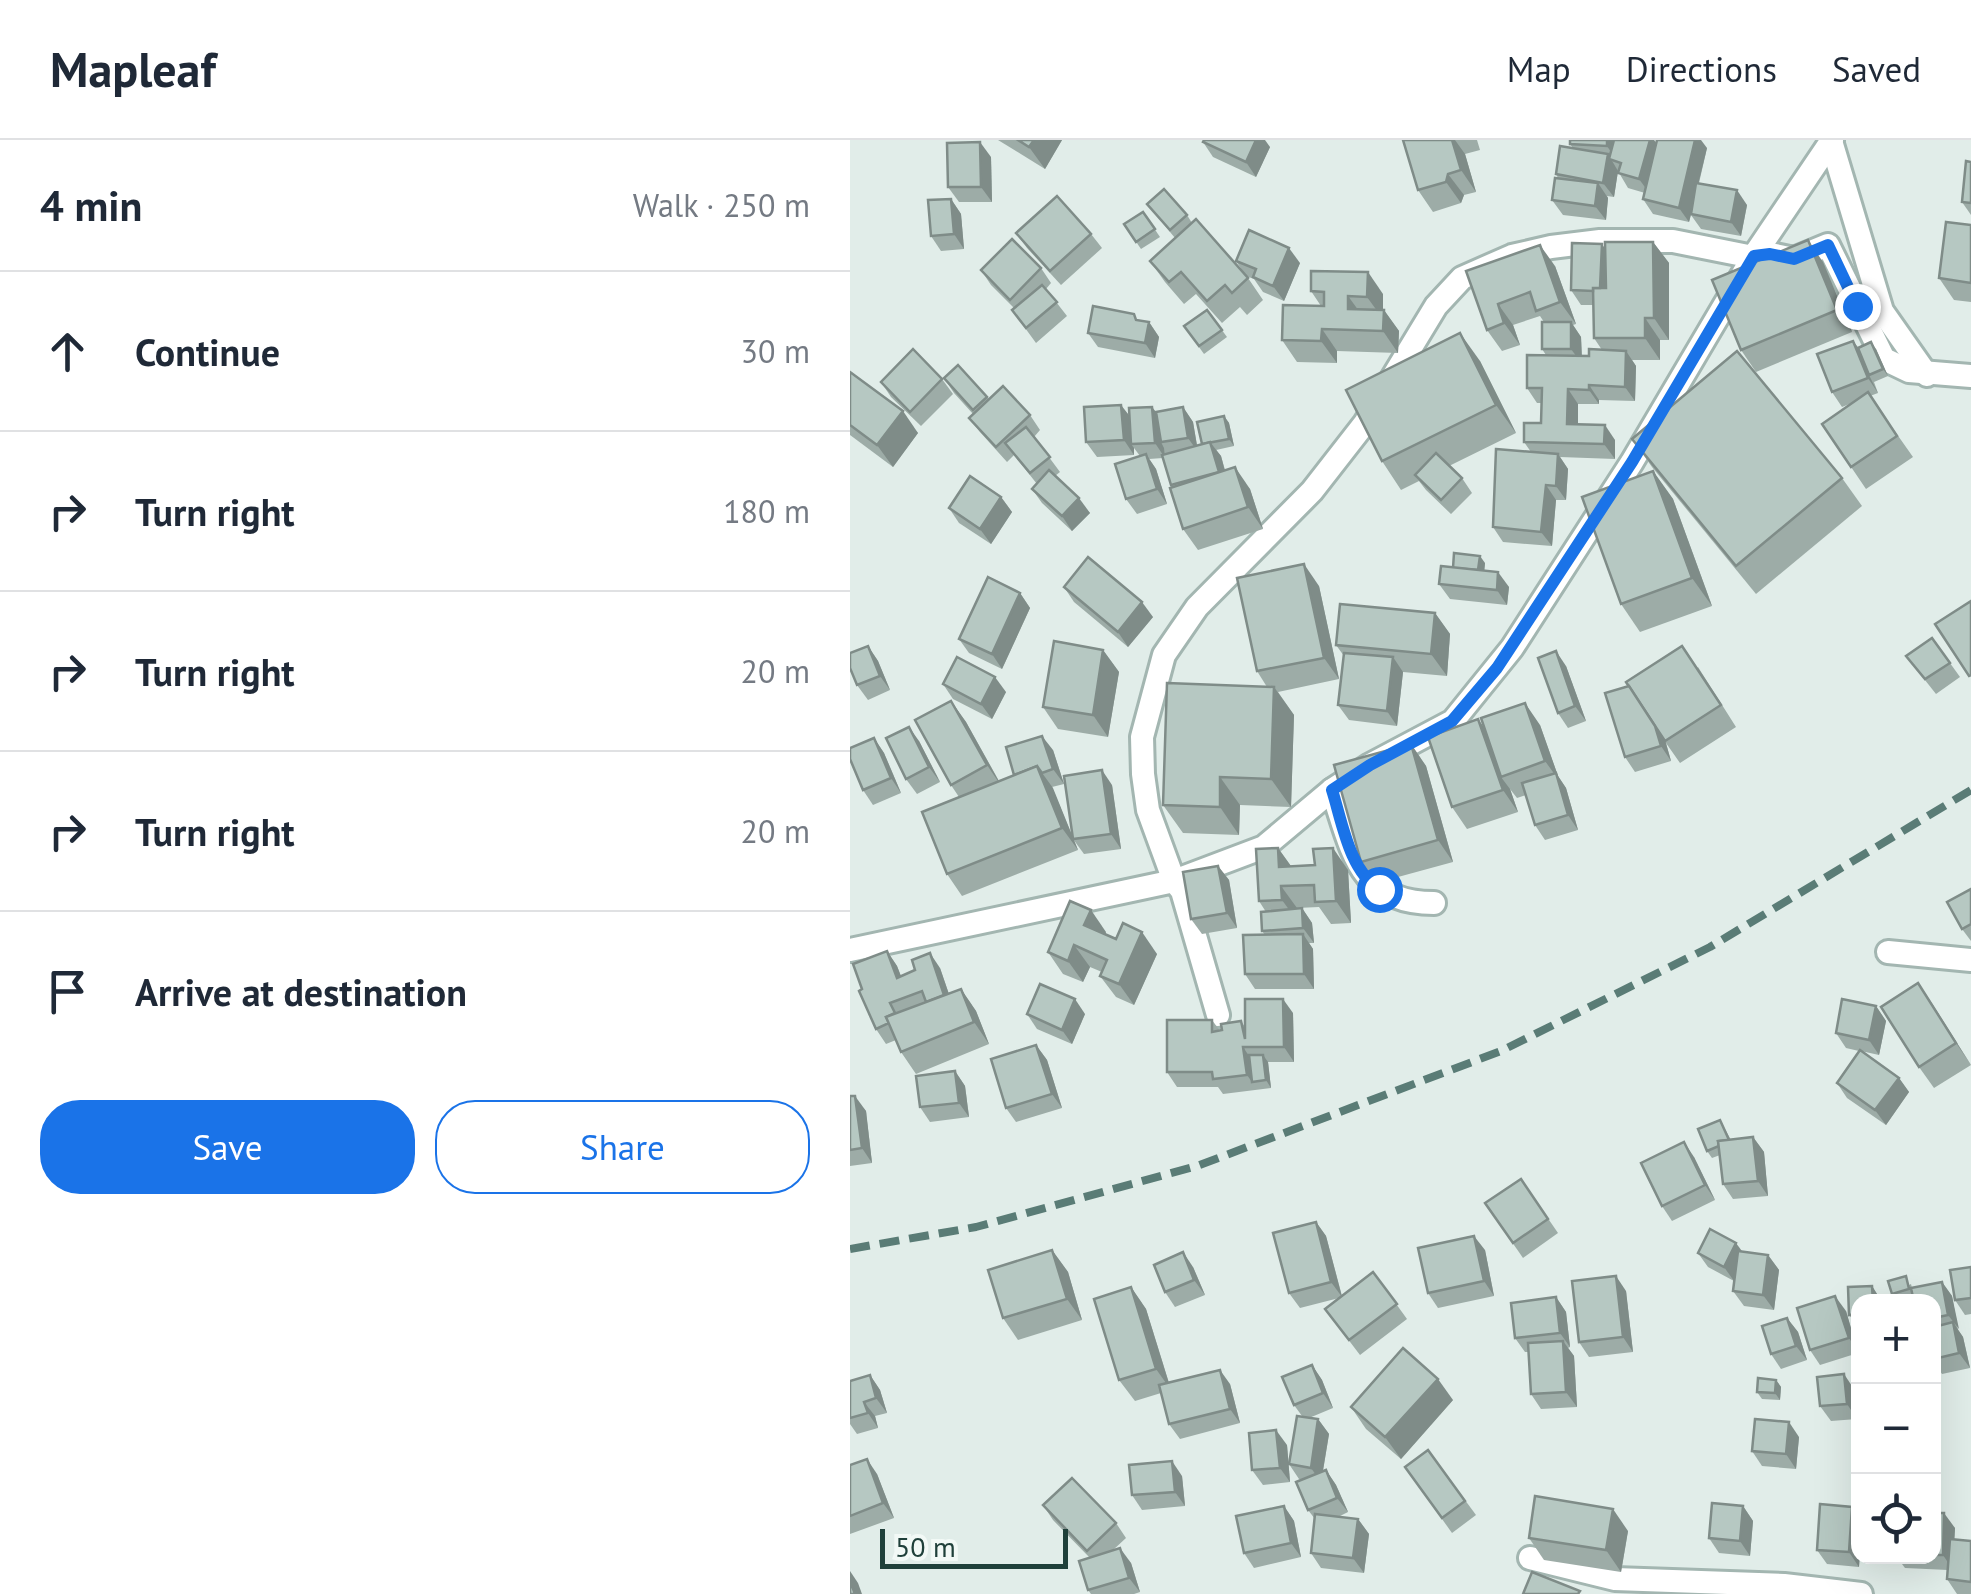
<!DOCTYPE html>
<html lang="en">
<head>
<meta charset="utf-8">
<style>
	body { margin:0; font-family:"PT Sans",sans-serif; background:#f6f6f7; color:#1f2937 }
	.controls { position:absolute; right:30px; bottom:30px; display:grid; overflow:hidden; border-radius:20px; box-shadow:0 10px 40px #0002 }
	.controls button { width:90px; height:90px; display:grid; place-items:center; padding:0; border:0; border-bottom:2px solid #e0e1e3; background:#fff; color:#1f2937; font:50px sans-serif }
	.scale { position:absolute; left:30px; bottom:25px; width:188px; box-sizing:border-box; padding-left:10px; border:5px solid #1f403a; border-top:0; font-size:28px; line-height:35px; white-space:nowrap; color:#1f403a; -webkit-text-stroke:8px #f2f9f6; paint-order:stroke }
	.stop { position:absolute; width:30px; height:30px; margin:-22px; border:8px solid #1a73e8; border-radius:50%; background:#fff }
	.stop.end { background:#1a73e8; border-color:#fff; box-shadow:0 2px 10px #0008 }
	.list { margin:0; padding:0; list-style:none }
	h2 { display:flex; justify-content:space-between; align-items:center; height:130px; margin:0; padding:0 40px; font-size:42px }
	h2 small { font-size:32px; font-weight:400; color:#747a83 }
	.list li { display:grid; grid-template-columns:65px 1fr auto; gap:30px; align-items:center; box-sizing:border-box; height:160px; padding:0 40px; border-top:2px solid #e0e1e3 }
	.list b { display:block; font-size:38px; white-space:nowrap }
	.list em { font-size:32px; font-style:normal; color:#747a83 }
	.actions { display:flex; gap:20px; padding:30px 40px }
	.actions a { flex:1; padding:22px 0; border:2px solid #1a73e8; border-radius:40px; text-align:center; font-size:35px; color:#1a73e8 }
	.actions .main { background:#1a73e8; color:#fff }
	.icon { flex:none; width:55px; height:55px; fill:none; stroke:currentColor; stroke-width:2; stroke-linecap:round; stroke-linejoin:round }
	.map { position:relative; flex:none; width:1121px; height:1454px; overflow:hidden }
	header { display:flex; align-items:center; gap:60px; box-sizing:border-box; height:140px; padding:0 50px; background:#fff; border-bottom:2px solid #e0e1e3 }
	header strong { font-size:48px }
	nav { display:flex; gap:55px; margin-inline-start:auto; font-size:35px }
	main { display:flex }
	aside { flex:1; background:#fff }
	.map>svg:first-child { display:block }
</style>
</head>
<body>
<header>
<strong>Mapleaf</strong>
<nav><a>Map</a><a>Directions</a><a>Saved</a></nav>
</header>
<main>
<aside>
<h2>4 min<small>Walk · 250 m</small></h2>
<ul class="list">
<li><svg class="icon" aria-label="ahead" viewBox="0 0 24 24"><path d="M12 20V5M6 11l6-6 6 6"/></svg><div><b>Continue</b></div><em>30 m</em></li>
<li><svg class="icon" aria-label="right" viewBox="0 0 24 24"><path d="M7 20v-9h11M14 6l5 5-5 5"/></svg><div><b>Turn right</b></div><em>180 m</em></li>
<li><svg class="icon" aria-label="right" viewBox="0 0 24 24"><path d="M7 20v-9h11M14 6l5 5-5 5"/></svg><div><b>Turn right</b></div><em>20 m</em></li>
<li><svg class="icon" aria-label="right" viewBox="0 0 24 24"><path d="M7 20v-9h11M14 6l5 5-5 5"/></svg><div><b>Turn right</b></div><em>20 m</em></li>
<li><svg class="icon" aria-label="arrive" viewBox="0 0 24 24"><path d="M6 21V4h12l-3 4 3 4H6"/></svg><div><b>Arrive at destination</b></div></li>
</ul>
<div class="actions"><a class="main">Save</a><a>Share</a></div>
</aside>
<div class="map">
<svg width="1121" height="1454" viewBox="0 0 1121 1454">
	<rect width="100%" height="100%" fill="#e1ede9"/>
	<g fill="none" stroke-linecap="round" stroke-linejoin="round">
		<g stroke="#a3b6b1" stroke-width="28">
			<g id="minor">
				<path d="M981 1 1032 171 1077 235"/>
				<path d="M482 650C502 709 508 763 584 763"/>
				<path d="M0 810 324 741 414 707 482 650 520 625 603 581 662 508 782 322 903 117 920 114 944 119 978 105 1034 219 1059 231 1121 236"/>
				<path d="M1038 812 1121 820"/>
				<path d="M368 875 332 751 324 741 298 670 293 634 292 597 314 515 347 467 462 351 515 283 586 166 612 138 662 116 701 107 750 101H823L903 117 982 0"/>
				<path d="M680 1418 765 1439 934 1445 1011 1454"/>
			</g>
		</g>
		<use href="#minor" stroke="#fff" stroke-width="22"/>
		<path stroke="#5a7c76" stroke-width="8" stroke-dasharray="20 10" stroke-linecap="butt" d="M0 1109 126 1087 347 1026 651 911 860 807 1121 650"/>
	</g>
	<g fill="#9daca7">
		<path d="M148 0H212L195 29Z"/>
		<path d="M553 0H627L630 10 615 14 626 52 614 55 611 63 583 72 568 50Z"/>
		<path d="M720 0H804L806 3 857 8 849 43 897 65 891 96 851 89 841 75 839 82 803 74 793 59 795 53 778 48 768 31 764 57 757 56 758 58 756 80 713 75 702 60 708 38 706 34 723 8 720 4Z"/>
		<path d="M353 2 420 7 406 37 363 17Z"/>
		<path d="M141 17 142 62H109L98 47Z"/>
		<path d="M1121 22V75L1112 62Z"/>
		<path d="M101 59 111 74 114 109 91 111 81 96Z"/>
		<path d="M297 64 337 75 342 83 398 138 413 160 397 175 390 167 372 183 346 154 334 164 315 142 300 121 325 98Z"/>
		<path d="M293 72 310 97 291 109 274 84Z"/>
		<path d="M1121 85V162L1104 160 1089 138Z"/>
		<path d="M166 93 241 94 252 108 211 145 177 108Z"/>
		<path d="M803 102 819 123V200H810V220H782L786 226 785 261 749 260V264H728V284L765 300V319L710 317 718 329 716 360H706L702 406 653 402 643 387 681 312 674 302 691 283V263H687L677 248 696 215 692 209 694 182 690 176 663 185 670 205 652 211 637 190 616 131 705 126 726 184 723 185 731 197 732 216H739L752 210 744 198 743 165H731L721 150 755 109Z"/>
		<path d="M386 121 450 123 434 161 413 152 404 139 396 136Z"/>
		<path d="M973 122 1002 192 906 232 891 210Z"/>
		<path d="M191 128 201 143 196 149 217 176 186 203 162 170 164 168 141 145 131 130Z"/>
		<path d="M461 151 533 154V169L549 191 548 213 487 211V223L447 222 432 200 471 166Z"/>
		<path d="M357 170 377 197 354 214 334 186Z"/>
		<path d="M289 180 299 182 309 197 305 218 248 207 238 193Z"/>
		<path d="M1003 201 1008 208 1026 209 1038 236 1024 242 1028 253 1020 256 1063 317 1016 349 972 284 1002 263 992 267 982 252Z"/>
		<path d="M630 221 666 293 599 326 612 338 622 353 601 374 576 350 569 341 551 350 532 321Z"/>
		<path d="M108 225 139 259 180 275 190 290 184 297 210 332 205 336 240 373 222 391 192 363 182 349 187 344 164 315 157 322 130 292 119 278 123 274 104 253 94 238Z"/>
		<path d="M0 232 68 293 43 327 0 295Z"/>
		<path d="M92 239 103 254 71 286 41 257 31 242Z"/>
		<path d="M302 267 306 272 333 267 343 282 347 305 352 304 374 276 379 283 384 306 366 310 371 316 375 330 400 349 413 389 348 410 333 389 313 318 299 319 306 329 317 364 287 374 276 359 290 316 284 308V315L247 317 236 302 279 276Z"/>
		<path d="M782 299 992 338 1012 366 906 454 802 327Z"/>
		<path d="M803 331 823 359 862 466 790 492 771 464Z"/>
		<path d="M151 357 162 372 141 404 109 383 99 368Z"/>
		<path d="M635 423 634 431 659 447 657 465 600 459 589 444 603 428Z"/>
		<path d="M469 446 489 539 428 552 444 575 441 667 390 665 389 695 333 693 313 665 417 547 407 531Z"/>
		<path d="M214 447 303 477 278 507 224 462Z"/>
		<path d="M170 453 180 468 152 529 119 513 109 499Z"/>
		<path d="M585 473 600 494 597 536 553 532 547 586 499 580 488 565 494 516 486 505Z"/>
		<path d="M1082 498 1110 537 1086 554 1056 516Z"/>
		<path d="M18 506 28 521 40 550 18 560 7 545Z"/>
		<path d="M253 510 269 532 258 597 208 589 193 567Z"/>
		<path d="M716 526 736 581 718 588 708 573Z"/>
		<path d="M848 527 886 587 830 623 816 603 821 621 785 632 775 617Z"/>
		<path d="M93 544 156 552 142 579 103 559Z"/>
		<path d="M101 561 116 582 149 641 164 635 203 610 214 644 202 647 228 710 112 756 97 734 109 657 101 645Z"/>
		<path d="M690 585 708 636 716 648 728 690 695 700 685 685 676 655 667 658 660 649 668 672 617 689 602 667 634 587Z"/>
		<path d="M24 598 34 613 51 653 23 665 13 650Z"/>
		<path d="M69 601 90 642 67 654 56 639Z"/>
		<path d="M561 604 576 626 603 722 526 743 511 722Z"/>
		<path d="M262 645 271 709 234 714 223 699Z"/>
		<path d="M428 708 441 726 498 730 501 783 481 784 469 767 447 768H452L462 783 464 803H459L463 809 464 849H405L395 834 415 795 412 791 416 772 409 761Z"/>
		<path d="M368 726 379 740 387 788 352 794 341 779Z"/>
		<path d="M1121 749V801L1112 789Z"/>
		<path d="M256 792 255 794 307 814 284 865 266 857 250 836 252 832 240 827 233 842 213 834 198 812Z"/>
		<path d="M37 811 47 826 51 836 90 828 99 854 111 849 126 871 139 904 66 934 51 912 46 900 36 904 26 889 12 849Z"/>
		<path d="M1068 843 1121 925 1084 948 1069 927Z"/>
		<path d="M1026 866 1036 881 1029 915 1011 911 1049 938 1059 952 1036 985 997 958 987 943 1009 911 996 908 986 893Z"/>
		<path d="M443 873 444 922H418L421 948 373 954 368 947H327L317 932 362 880 370 891 391 881 395 887Z"/>
		<path d="M177 874H235L222 904 187 889Z"/>
		<path d="M186 905 197 920 212 968 166 982 156 968Z"/>
		<path d="M105 931 115 946 119 977 80 982 70 967Z"/>
		<path d="M0 956 16 971 22 1023 0 1026Z"/>
		<path d="M870 980 881 1000 903 997 914 1012 918 1056 883 1059 873 1044 870 1015 862 1018 857 1011Z"/>
		<path d="M844 1017 865 1060 822 1081 812 1066Z"/>
		<path d="M671 1039 708 1093 673 1118 635 1063Z"/>
		<path d="M466 1082 476 1096 492 1156 523 1132 557 1179 510 1215 475 1169 489 1158 450 1168 439 1153Z"/>
		<path d="M202 1110 218 1132 232 1180 168 1200 153 1178Z"/>
		<path d="M635 1110 644 1156 588 1168 578 1153Z"/>
		<path d="M892 1111 918 1115 929 1130 924 1170 894 1166 883 1151 884 1141 858 1127 848 1113Z"/>
		<path d="M343 1127 355 1155 325 1167 315 1152Z"/>
		<path d="M1121 1127V1174L1115 1175 1105 1160Z"/>
		<path d="M1092 1142 1102 1156 1108 1190 1113 1197 1120 1228 1092 1234 1084 1222V1162L1063 1157 1047 1161 1042 1154 1061 1144 1062 1148Z"/>
		<path d="M1022 1146 1027 1154 1028 1162H1008V1182H1005L999 1175 998 1147Z"/>
		<path d="M281 1147 296 1169 319 1243 380 1244 390 1283 330 1299 319 1284 311 1253 285 1261 269 1240Z"/>
		<path d="M776 1151 783 1212 739 1217 729 1202Z"/>
		<path d="M706 1157 716 1172 720 1207 718 1208 724 1216 727 1267 691 1269 681 1254 679 1212H675L665 1198Z"/>
		<path d="M996 1171 1008 1213 970 1225 960 1210Z"/>
		<path d="M937 1178 948 1192 957 1220 931 1229 921 1214Z"/>
		<path d="M462 1225 472 1240 483 1268 459 1278 468 1279 479 1294 473 1331 476 1330 486 1345 498 1372 488 1377 508 1379 519 1394 514 1433 471 1428 461 1413 465 1379 458 1370 453 1339H449L439 1324 452 1276 444 1265Z"/>
		<path d="M20 1235 30 1250 37 1273 25 1276 28 1288 7 1294 0 1284V1241Z"/>
		<path d="M926 1240 931 1247 930 1260 912 1259 907 1252Z"/>
		<path d="M1004 1249 1007 1279 981 1281 970 1266Z"/>
		<path d="M603 1260 551 1319 516 1289 501 1267Z"/>
		<path d="M949 1297 946 1329 912 1326 902 1311Z"/>
		<path d="M437 1305 440 1342 413 1345 402 1330Z"/>
		<path d="M578 1310 626 1375 602 1393 555 1327Z"/>
		<path d="M0 1325 27 1334 44 1378 0 1394Z"/>
		<path d="M332 1336 335 1366 292 1370 282 1355Z"/>
		<path d="M193 1365 266 1383 276 1398 263 1410 281 1423 290 1452 284 1454H241L238 1450 240 1418 203 1380Z"/>
		<path d="M434 1366 444 1381 451 1417 404 1428 394 1413Z"/>
		<path d="M893 1366 903 1381 900 1416 869 1413 859 1398Z"/>
		<path d="M1002 1367 1007 1374 1008 1369 1009 1427 977 1424 967 1410Z"/>
		<path d="M1084 1373 1105 1388 1104 1399 1121 1401V1454H1107L1097 1439 1098 1430 1055 1428 1049 1420V1423L1016 1421 1012 1416H1084Z"/>
		<path d="M778 1391 771 1432 694 1420 679 1398Z"/>
	</g>
	<g fill="#7f8c88">
		<path d="M184 0H212L195 29 179 7Z"/>
		<path d="M406 0H415L420 7 406 37 396 22Z"/>
		<path d="M602 0H605L615 14 626 52 611 30Z"/>
		<path d="M757 0H767V21L757 6Z"/>
		<path d="M800 0H804L811 11 800 54 789 39Z"/>
		<path d="M845 0H851L857 8 839 82 829 68Z"/>
		<path d="M130 2 141 17 142 62 131 47Z"/>
		<path d="M758 14 768 31 764 57 753 43Z"/>
		<path d="M598 34 614 55 611 63 596 42Z"/>
		<path d="M748 43 758 58 756 80 745 66Z"/>
		<path d="M887 50 897 65 891 96 881 82Z"/>
		<path d="M101 59 111 74 114 109 104 94Z"/>
		<path d="M958 100 973 122 1002 192 987 170Z"/>
		<path d="M803 102 819 123V200L804 178Z"/>
		<path d="M752 104 762 119 760 166 750 151Z"/>
		<path d="M690 105 705 126 726 184 710 162Z"/>
		<path d="M439 108 450 123 434 161 423 146Z"/>
		<path d="M518 132 533 154V179L517 157Z"/>
		<path d="M498 156 514 178 498 169Z"/>
		<path d="M648 164 663 185 670 205 654 183Z"/>
		<path d="M534 170 549 191 548 213 533 191Z"/>
		<path d="M795 178 810 200V220L795 198Z"/>
		<path d="M299 182 309 197 305 218 295 203Z"/>
		<path d="M721 182 731 197 732 224 721 209Z"/>
		<path d="M472 189 487 211V223L471 201Z"/>
		<path d="M610 193 630 221 666 293 646 265Z"/>
		<path d="M1003 201 1014 215 1019 235 1028 253 1018 238Z"/>
		<path d="M1021 202 1026 209 1038 236 1033 229Z"/>
		<path d="M776 211 786 226 785 261 775 247Z"/>
		<path d="M739 245 749 260V264L739 250Z"/>
		<path d="M718 249 728 264V299L717 284Z"/>
		<path d="M271 265 282 279 281 304 284 308V315L274 300Z"/>
		<path d="M302 267 313 282 311 302 314 308 315 318 305 303Z"/>
		<path d="M333 267 343 282 348 312 338 298Z"/>
		<path d="M53 271 68 293 43 327 27 305Z"/>
		<path d="M374 276 379 283 384 306 379 299Z"/>
		<path d="M755 285 765 300V319L754 304Z"/>
		<path d="M360 302 371 316 379 347 369 332Z"/>
		<path d="M296 314 306 329 317 364 307 349Z"/>
		<path d="M708 314 718 329 716 360 706 346Z"/>
		<path d="M385 327 400 349 413 389 398 367Z"/>
		<path d="M803 331 823 359 862 466 842 438Z"/>
		<path d="M696 345 706 360 702 406 691 392Z"/>
		<path d="M151 357 162 372 141 404 130 389Z"/>
		<path d="M229 358 240 373 222 391 212 376Z"/>
		<path d="M630 416 635 423 633 445 628 437Z"/>
		<path d="M454 424 469 446 489 539 474 518Z"/>
		<path d="M648 432 659 447 657 465 647 450Z"/>
		<path d="M170 453 180 468 152 529 142 514Z"/>
		<path d="M292 462 303 477 278 507 268 492Z"/>
		<path d="M585 473 600 494 597 536 581 514Z"/>
		<path d="M18 506 28 521 40 550 30 536Z"/>
		<path d="M253 510 269 532 258 597 243 575Z"/>
		<path d="M706 511 716 526 736 581 725 566Z"/>
		<path d="M543 517 553 532 547 586 537 571Z"/>
		<path d="M145 537 156 552 142 579 131 564Z"/>
		<path d="M424 547 444 575 441 667 421 639Z"/>
		<path d="M101 561 116 582 152 647 137 625Z"/>
		<path d="M675 563 690 585 708 636 716 648 728 690 718 675 708 639 695 621Z"/>
		<path d="M628 579 644 601 651 637 660 649 668 672 653 650Z"/>
		<path d="M804 585 815 600 821 621 811 606Z"/>
		<path d="M59 587 69 601 90 642 79 627Z"/>
		<path d="M192 596 203 610 214 644 203 629Z"/>
		<path d="M24 598 34 613 51 653 41 638Z"/>
		<path d="M561 604 576 626 603 722 588 700Z"/>
		<path d="M187 626 203 648 228 710 212 688Z"/>
		<path d="M252 630 262 645 271 709 261 694Z"/>
		<path d="M370 637 390 665 389 695 370 667Z"/>
		<path d="M428 708 443 729 429 727Z"/>
		<path d="M483 708 498 730 501 783 486 761Z"/>
		<path d="M368 726 379 740 387 788 377 773Z"/>
		<path d="M431 746 447 768 448 782 432 760Z"/>
		<path d="M452 768 462 783 464 803 453 788Z"/>
		<path d="M241 770 256 792 250 807 234 785Z"/>
		<path d="M292 792 307 814 284 865 269 844Z"/>
		<path d="M453 794 463 809 464 849 454 834Z"/>
		<path d="M224 805 240 827 233 842 218 821Z"/>
		<path d="M37 811 47 826 57 852 47 838Z"/>
		<path d="M80 813 90 828 106 875 96 860Z"/>
		<path d="M1068 843 1083 865 1121 925 1106 903Z"/>
		<path d="M111 849 126 871 139 904 124 882Z"/>
		<path d="M225 859 235 874 222 904 212 890Z"/>
		<path d="M433 859 443 873 444 922 434 907Z"/>
		<path d="M1026 866 1036 881 1029 915 1019 900Z"/>
		<path d="M186 905 197 920 212 968 202 954Z"/>
		<path d="M393 907 403 922 402 942 397 935Z"/>
		<path d="M413 915 418 922 421 948 416 940Z"/>
		<path d="M105 931 115 946 119 977 109 963Z"/>
		<path d="M1049 938 1059 952 1036 985 1025 970Z"/>
		<path d="M5 956 16 971 22 1023 12 1008Z"/>
		<path d="M903 997 914 1012 918 1056 908 1041Z"/>
		<path d="M834 1002 844 1017 865 1060 855 1045Z"/>
		<path d="M466 1082 476 1096 492 1157 481 1142Z"/>
		<path d="M624 1096 635 1110 644 1156 634 1141Z"/>
		<path d="M886 1103 897 1118 884 1141 874 1127Z"/>
		<path d="M202 1110 218 1132 232 1180 217 1159Z"/>
		<path d="M333 1112 343 1127 355 1155 344 1140Z"/>
		<path d="M918 1115 929 1130 924 1170 913 1155Z"/>
		<path d="M766 1136 776 1151 783 1212 773 1197Z"/>
		<path d="M1092 1142 1102 1156 1109 1189 1098 1175Z"/>
		<path d="M1022 1146 1027 1154 1028 1162H1023Z"/>
		<path d="M281 1147 296 1169 321 1250 306 1229Z"/>
		<path d="M985 1156 996 1171 1008 1212 999 1198Z"/>
		<path d="M706 1157 716 1172 720 1207 710 1193Z"/>
		<path d="M937 1178 948 1192 957 1220 946 1206Z"/>
		<path d="M1103 1182 1113 1197 1120 1228 1109 1213Z"/>
		<path d="M713 1201 724 1216 727 1267 716 1252Z"/>
		<path d="M462 1225 472 1240 483 1268 473 1253Z"/>
		<path d="M370 1230 380 1244 390 1283 380 1269Z"/>
		<path d="M994 1234 1004 1249 1007 1279 997 1264Z"/>
		<path d="M20 1235 30 1250 37 1273 26 1258Z"/>
		<path d="M588 1239 603 1260 551 1319 535 1297Z"/>
		<path d="M926 1240 931 1247 930 1260 925 1253Z"/>
		<path d="M14 1262 25 1276 28 1288 18 1273Z"/>
		<path d="M468 1279 479 1294 471 1342 461 1328Z"/>
		<path d="M939 1282 949 1297 946 1329 936 1314Z"/>
		<path d="M426 1290 437 1305 440 1342 430 1328Z"/>
		<path d="M17 1319 27 1334 44 1378 33 1363Z"/>
		<path d="M322 1321 332 1336 335 1366 325 1352Z"/>
		<path d="M476 1330 486 1345 498 1372 487 1358Z"/>
		<path d="M434 1366 444 1381 451 1417 441 1403Z"/>
		<path d="M893 1366 903 1381 900 1416 890 1401Z"/>
		<path d="M1002 1367 1008 1376 1006 1407 1008 1411V1416H1010L1009 1427 999 1412Z"/>
		<path d="M763 1369 778 1391 771 1432 756 1410Z"/>
		<path d="M1094 1373 1105 1388 1103 1430 1093 1415Z"/>
		<path d="M508 1379 519 1394 514 1433 503 1418Z"/>
		<path d="M270 1408 281 1423 290 1452 279 1438Z"/>
		<path d="M0 1431 8 1443 12 1454H5L0 1441Z"/>
	</g>
	<g fill="#b6c8c2" stroke="#7f8c88" stroke-width="2.5">
		<path d="M168 0H184L179 7Z"/>
		<path d="M354 0H406L396 22 353 2Z"/>
		<path d="M553 0H602L611 30 598 34 596 42 568 50Z"/>
		<path d="M720 0H757V6L720 4Z"/>
		<path d="M764 0H800L789 39 768 33 771 23 759 19Z"/>
		<path d="M807 0H845L829 68 793 59Z"/>
		<path d="M130 2 131 47H98L97 3Z"/>
		<path d="M710 6 758 14 753 43 706 34Z"/>
		<path d="M1116 21 1121 22V63L1112 62Z"/>
		<path d="M705 38 748 43 745 66 702 60Z"/>
		<path d="M846 43 887 50 881 82 841 74Z"/>
		<path d="M314 49 337 75 320 90 297 64Z"/>
		<path d="M207 56 241 94 200 131 166 93Z"/>
		<path d="M101 59 104 94 81 96 78 60Z"/>
		<path d="M293 72 305 89 286 102 274 84Z"/>
		<path d="M346 79 398 138 382 153 375 145 357 161 331 132 319 142 300 121Z"/>
		<path d="M1096 82 1121 85V143L1089 138Z"/>
		<path d="M399 90 439 108 423 146 403 137 406 129 386 121Z"/>
		<path d="M162 99 191 128 160 160 131 130Z"/>
		<path d="M958 100 987 170 891 210 862 140Z"/>
		<path d="M755 102H803L804 178H795V198H744L743 148H756Z"/>
		<path d="M722 103 752 104 750 148H743V151L721 150Z"/>
		<path d="M690 105 710 162 686 171 680 152 648 164 654 183 637 190 616 131Z"/>
		<path d="M461 131 518 132 517 157 498 156V169L534 170 533 191 472 189 471 201 432 200 433 165 474 166V152L461 151Z"/>
		<path d="M192 145 207 162 176 188 162 170Z"/>
		<path d="M243 166 284 174 286 180 299 182 295 203 238 193Z"/>
		<path d="M357 170 372 190 349 206 334 186Z"/>
		<rect x="692" y="182" width="29" height="27"/>
		<path d="M610 193 646 265 532 321 496 250Z"/>
		<path d="M1003 201 1018 238 982 252 967 214Z"/>
		<path d="M1021 202 1033 229 1019 235 1008 208Z"/>
		<path d="M63 209 92 239 60 272 31 242Z"/>
		<path d="M739 209 776 211 775 247 739 245V250L718 249 717 284 755 285 754 304 674 302V283H691L692 248H677V215L739 216Z"/>
		<path d="M887 211 992 338 886 426 782 299Z"/>
		<path d="M108 225 137 257 123 270 94 238Z"/>
		<path d="M0 232 53 271 27 305 0 285Z"/>
		<path d="M153 246 180 275 146 307 119 278Z"/>
		<path d="M1018 252 1047 296 1001 327 972 284Z"/>
		<path d="M271 265 274 300 236 302 234 267Z"/>
		<path d="M302 267 305 303 281 304 279 268Z"/>
		<path d="M333 267 338 298 311 302 306 272Z"/>
		<path d="M374 276 379 299 352 304 347 282Z"/>
		<path d="M176 287 200 317 180 333 155 303Z"/>
		<path d="M360 302 369 332 321 345 312 315Z"/>
		<path d="M646 309 708 314 706 346 696 345 691 392 643 387Z"/>
		<path d="M586 313 612 338 591 360 565 335Z"/>
		<path d="M296 314 307 349 276 359 265 324Z"/>
		<path d="M385 327 398 367 333 389 320 348Z"/>
		<path d="M199 330 229 358 212 376 182 349Z"/>
		<path d="M803 331 842 438 771 464 732 357Z"/>
		<path d="M120 336 151 357 130 389 99 368Z"/>
		<path d="M604 413 630 416 628 430 603 428Z"/>
		<path d="M238 417 292 462 268 492 214 447Z"/>
		<path d="M454 424 474 518 407 531 387 438Z"/>
		<path d="M591 426 648 432 647 450 589 444Z"/>
		<path d="M138 437 170 453 142 514 109 499Z"/>
		<path d="M1121 461V535L1119 536 1085 484Z"/>
		<path d="M490 464 585 473 581 514 486 505Z"/>
		<path d="M1082 498 1100 523 1075 539 1056 516Z"/>
		<path d="M204 501 253 510 243 575 193 567Z"/>
		<path d="M18 506 30 536 7 545 0 528V513Z"/>
		<path d="M832 506 871 565 815 601 776 542Z"/>
		<path d="M706 511 725 566 708 573 688 518Z"/>
		<path d="M494 513 543 517 537 571 488 565Z"/>
		<path d="M107 517 145 537 131 564 93 544Z"/>
		<path d="M317 543 424 547 421 639 370 637V667L313 665Z"/>
		<path d="M779 546 805 586 811 606 775 617 755 553Z"/>
		<path d="M101 561 137 625 101 645 65 580Z"/>
		<path d="M675 563 695 621 651 637 631 578Z"/>
		<path d="M628 579 653 650 602 667 578 597Z"/>
		<path d="M59 587 79 627 56 639 36 598Z"/>
		<path d="M192 596 203 629 192 633 187 626 164 635 156 607Z"/>
		<path d="M24 598 41 638 13 650 0 619V608Z"/>
		<path d="M561 604 588 700 511 722 484 625Z"/>
		<path d="M187 626 212 688 97 734 72 672Z"/>
		<path d="M252 630 261 694 223 699 214 636Z"/>
		<path d="M706 633 718 675 685 685 672 643Z"/>
		<path d="M428 708 429 727 465 725 463 709 483 708 486 761 465 762 464 745 431 746 432 760 409 761 406 709Z"/>
		<path d="M368 726 377 773 341 779 333 732Z"/>
		<path d="M1121 749V784L1112 789 1097 762Z"/>
		<path d="M220 761 241 770 234 785 266 799 273 783 292 792 269 844 250 836 257 820 224 805 218 821 198 812Z"/>
		<path d="M452 768 453 788 412 791 411 772Z"/>
		<path d="M453 794 454 834H395L393 795Z"/>
		<path d="M37 811 47 838 65 830 62 820 80 813 94 855 76 862 72 851 40 863 45 873 36 877 39 883 26 889 9 851 12 849 3 824Z"/>
		<path d="M1068 843 1106 903 1069 927 1031 867Z"/>
		<path d="M190 844 225 859 212 890 177 874Z"/>
		<path d="M111 849 124 882 51 912 36 877Z"/>
		<path d="M395 859H433L434 907H393L397 935 363 939 362 932H317V880H362V892L372 890 371 884 391 881 395 899Z"/>
		<path d="M992 859 1026 866 1019 900 986 893Z"/>
		<path d="M186 905 202 954 156 968 141 919Z"/>
		<path d="M1010 910 1049 938 1025 970 987 943Z"/>
		<path d="M399 915H413L416 940 402 942Z"/>
		<path d="M105 931 109 963 70 967 66 936Z"/>
		<path d="M0 956H5L12 1008 0 1010Z"/>
		<path d="M870 980 879 1000 868 1001 869 1006 857 1011 848 989Z"/>
		<path d="M903 997 908 1041 873 1044 868 1001Z"/>
		<path d="M834 1002 855 1045 812 1066 791 1023Z"/>
		<path d="M671 1039 698 1079 663 1103 635 1063Z"/>
		<path d="M466 1082 481 1142 439 1153 423 1093Z"/>
		<path d="M860 1089 886 1103 874 1127 848 1113Z"/>
		<path d="M624 1096 634 1141 578 1153 568 1108Z"/>
		<path d="M202 1110 217 1159 153 1178 138 1130Z"/>
		<path d="M888 1111 918 1115 913 1155 883 1151Z"/>
		<path d="M333 1112 344 1140 315 1152 304 1125Z"/>
		<path d="M1121 1127V1158L1105 1160 1100 1130Z"/>
		<path d="M523 1132 547 1164 499 1200 475 1169Z"/>
		<path d="M766 1136 773 1197 729 1202 722 1141Z"/>
		<path d="M1056 1136 1059 1149 1042 1154 1038 1141Z"/>
		<path d="M1092 1142 1098 1175 1084 1178V1162H1064L1061 1148Z"/>
		<path d="M1022 1146 1023 1162H1008V1174L999 1175 998 1147Z"/>
		<path d="M281 1147 306 1229 269 1240 244 1159Z"/>
		<path d="M985 1156 999 1198 960 1210 947 1168Z"/>
		<path d="M706 1157 710 1193 665 1198 661 1163Z"/>
		<path d="M937 1178 946 1206 921 1214 912 1186Z"/>
		<path d="M1103 1182 1109 1213 1084 1219V1187Z"/>
		<path d="M713 1201 716 1252 681 1254 678 1203Z"/>
		<path d="M553 1208 588 1239 535 1297 501 1267Z"/>
		<path d="M462 1225 473 1253 444 1265 432 1237Z"/>
		<path d="M370 1230 380 1269 319 1284 309 1245Z"/>
		<path d="M994 1234 997 1264 970 1266 967 1237Z"/>
		<path d="M20 1235 26 1258 14 1262 18 1273 0 1278V1241Z"/>
		<path d="M908 1238 926 1240 925 1253 907 1252Z"/>
		<path d="M447 1276 468 1279 461 1328 439 1324Z"/>
		<path d="M905 1279 939 1282 936 1314 902 1311Z"/>
		<path d="M426 1290 430 1328 402 1330 399 1293Z"/>
		<path d="M578 1310 615 1361 592 1378 555 1327Z"/>
		<path d="M17 1319 33 1363 0 1376V1325Z"/>
		<path d="M322 1321 325 1352 282 1355 279 1325Z"/>
		<path d="M476 1330 487 1358 458 1370 446 1342Z"/>
		<path d="M222 1338 266 1383 237 1411 193 1365Z"/>
		<path d="M685 1356 763 1369 756 1410 679 1398Z"/>
		<path d="M862 1363 893 1366 890 1401 859 1398Z"/>
		<path d="M970 1364 1002 1367 999 1412 967 1410Z"/>
		<path d="M434 1366 441 1403 394 1413 386 1376Z"/>
		<path d="M1008 1369V1407H1006Z"/>
		<path d="M1084 1373H1094L1093 1415H1084Z"/>
		<path d="M465 1374 508 1379 503 1418 461 1413Z"/>
		<path d="M1100 1399 1121 1401V1442L1097 1439Z"/>
		<path d="M270 1408 279 1438 238 1450 229 1421Z"/>
		<path d="M682 1432 730 1451 728 1454H673Z"/>
		<path d="M0 1441 5 1454H0Z"/>
	</g>
	<g fill="none" stroke-linecap="round" stroke-linejoin="round">
		<path stroke="#1a73e8" stroke-width="12" d="M529 749C499 730 492 681 482 650L520 625 602 581 647 528 782 322 904 116 920 114 944 119 978 105 1007 166"/>
	</g>
</svg>
<div class="controls">
<button>+</button>
<button>−</button>
<button><svg class="icon" aria-label="locate" viewBox="0 0 24 24"><circle cx="12" cy="12" r="6"/><path d="M12 2v4M12 18v4M2 12h4M18 12h4"/></svg></button>
</div>
<div class="scale">50 m</div>
<div class="stop" style="left:529px;top:749px"></div>
<div class="stop end" style="left:1007px;top:166px"></div>
</div>
</main>
</body>
</html>
